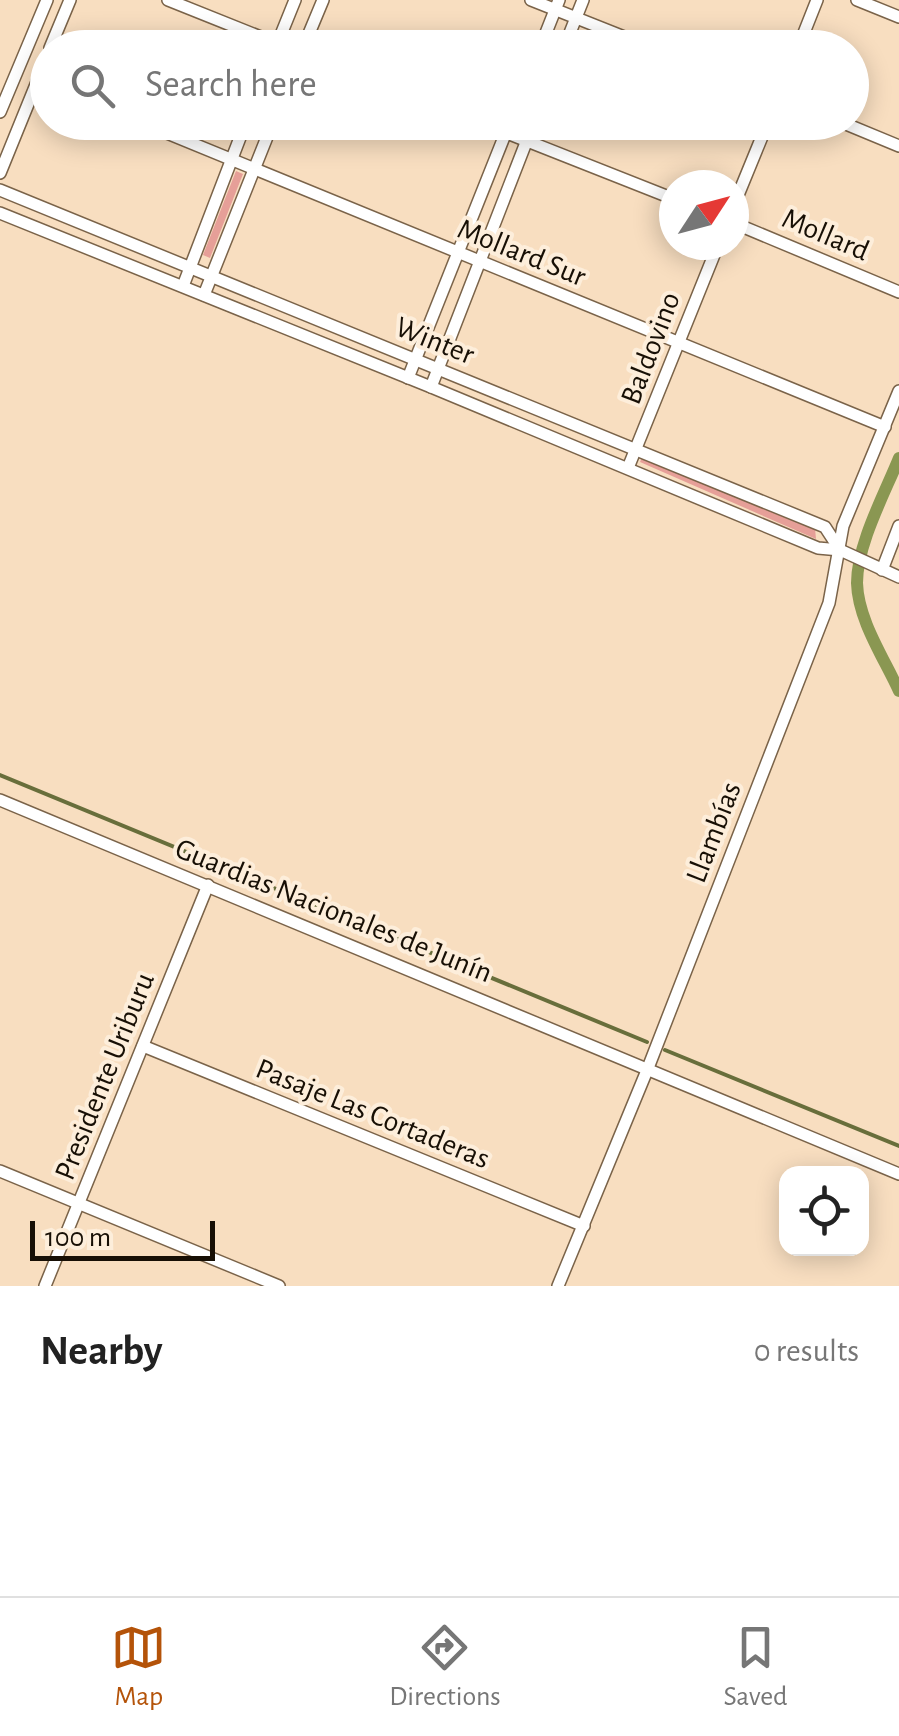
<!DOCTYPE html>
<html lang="en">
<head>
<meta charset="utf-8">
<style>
	body { margin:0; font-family:"Alegreya Sans",sans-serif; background:#f2f2f2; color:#222 }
	.controls { position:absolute; right:30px; bottom:30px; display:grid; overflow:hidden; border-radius:20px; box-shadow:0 5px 25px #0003 }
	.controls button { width:90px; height:90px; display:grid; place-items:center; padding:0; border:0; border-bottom:2px solid #e0e0e0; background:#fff; color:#222; font:50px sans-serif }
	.compass { position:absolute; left:659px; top:170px; width:90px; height:90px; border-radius:50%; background:#fff; box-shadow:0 5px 25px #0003; rotate:54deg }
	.scale { position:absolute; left:30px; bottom:25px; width:185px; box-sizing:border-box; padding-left:10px; border:5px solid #170f05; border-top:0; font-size:28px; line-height:35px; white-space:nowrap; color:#170f05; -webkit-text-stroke:8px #fdeedb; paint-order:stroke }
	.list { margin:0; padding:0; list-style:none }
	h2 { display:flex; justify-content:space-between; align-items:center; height:130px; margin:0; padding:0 40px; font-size:42px }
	h2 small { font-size:32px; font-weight:400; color:#767676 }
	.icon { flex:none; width:55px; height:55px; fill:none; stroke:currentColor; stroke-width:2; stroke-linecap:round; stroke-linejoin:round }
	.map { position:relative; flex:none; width:899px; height:1286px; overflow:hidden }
	.search { position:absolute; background:#fff; box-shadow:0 5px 25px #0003; left:30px; right:30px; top:30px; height:110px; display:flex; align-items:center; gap:25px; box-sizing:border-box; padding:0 35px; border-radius:55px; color:#767676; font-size:38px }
	.sheet { height:310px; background:#fff }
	nav { display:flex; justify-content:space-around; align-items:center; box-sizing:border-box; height:140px; border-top:2px solid #e0e0e0; background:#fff; font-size:28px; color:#767676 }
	nav a { display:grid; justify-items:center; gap:5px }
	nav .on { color:#b45309 }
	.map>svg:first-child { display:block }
</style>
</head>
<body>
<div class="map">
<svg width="899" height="1286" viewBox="0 0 899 1286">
	<rect width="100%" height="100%" fill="#f8dec0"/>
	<g fill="#e69f98">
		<path d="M236 171 243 174 210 258 203 255Z"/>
		<path d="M644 453 815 528 816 539 640 462Z"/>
	</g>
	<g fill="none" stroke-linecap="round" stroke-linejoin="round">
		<g stroke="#686e3b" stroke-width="4">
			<path d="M0 775 647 1042"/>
			<path d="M665 1050 899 1146"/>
		</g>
		<path stroke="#8a9752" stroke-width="12" d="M899 458C885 493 857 544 857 583 858 620 884 658 899 691"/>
		<g stroke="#7a6349" stroke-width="14">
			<g id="street">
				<path d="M168 0 288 48"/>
				<path d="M531 0 652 48"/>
				<path d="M857 0 899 17"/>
				<path d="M276 47 295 0"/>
				<path d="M50 48 70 0"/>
				<path d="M303 48 323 0"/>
				<path d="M540 48 559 0"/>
				<path d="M564 48 583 0"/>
				<path d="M798 48 817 0"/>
				<path d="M0 112 47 0"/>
				<path d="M140 122 885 427"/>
				<path d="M479 122 674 199"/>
				<path d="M841 122 899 146"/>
				<path d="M0 173 48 55"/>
				<path d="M0 190 825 527 840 550"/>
				<path d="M734 205 768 122"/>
				<path d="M0 213 431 387 818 548 840 550 899 577"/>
				<path d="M734 223 899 292"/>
				<path d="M183 286 246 122"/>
				<path d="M204 295 273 122"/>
				<path d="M408 378 510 122"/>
				<path d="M431 387 534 122"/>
				<path d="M628 468 718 245"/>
				<path d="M882 570 899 526"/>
				<path d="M0 800 899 1174"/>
				<path d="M143 1046 584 1226"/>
				<path d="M0 1171 279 1286"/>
				<path d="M45 1286 208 885"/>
				<path d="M558 1286 648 1068 829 603 843 526 899 391"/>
			</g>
		</g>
		<use href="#street" stroke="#fff" stroke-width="11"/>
	</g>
	<g text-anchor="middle" stroke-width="8" stroke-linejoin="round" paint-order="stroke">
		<g font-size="30" fill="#170f05" stroke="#fdeedb">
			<text transform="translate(826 234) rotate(23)" y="10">Mollard</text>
			<text transform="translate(522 252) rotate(22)" y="10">Mollard Sur</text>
			<text transform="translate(435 340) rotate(22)" y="10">Winter</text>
			<text transform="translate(650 348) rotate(-69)" y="10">Baldovino</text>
			<text transform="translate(713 832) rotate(-69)" y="10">Llambías</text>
			<text transform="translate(334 910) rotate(22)" y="10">Guardias Nacionales de Junín</text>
			<text transform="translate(104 1076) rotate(-68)" y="10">Presidente Uriburu</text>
			<text transform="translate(373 1113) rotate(22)" y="10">Pasaje Las Cortaderas</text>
		</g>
	</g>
</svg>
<div class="controls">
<button><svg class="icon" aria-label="locate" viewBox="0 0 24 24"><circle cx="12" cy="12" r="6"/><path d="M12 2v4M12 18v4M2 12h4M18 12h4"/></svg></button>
</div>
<svg class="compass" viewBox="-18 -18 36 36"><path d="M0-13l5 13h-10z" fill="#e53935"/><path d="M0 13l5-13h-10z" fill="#767676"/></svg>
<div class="scale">100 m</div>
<div class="search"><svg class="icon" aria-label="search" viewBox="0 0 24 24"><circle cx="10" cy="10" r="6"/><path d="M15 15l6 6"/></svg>Search here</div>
</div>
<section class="sheet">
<h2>Nearby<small>0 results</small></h2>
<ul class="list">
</ul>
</section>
<nav>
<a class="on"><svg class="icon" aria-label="map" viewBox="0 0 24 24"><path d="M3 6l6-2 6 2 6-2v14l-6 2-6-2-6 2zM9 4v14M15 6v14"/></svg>Map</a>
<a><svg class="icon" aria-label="directions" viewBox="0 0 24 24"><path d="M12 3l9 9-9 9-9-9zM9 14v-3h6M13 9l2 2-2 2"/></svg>Directions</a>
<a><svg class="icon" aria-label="saved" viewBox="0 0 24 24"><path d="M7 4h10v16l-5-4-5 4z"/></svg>Saved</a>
</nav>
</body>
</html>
